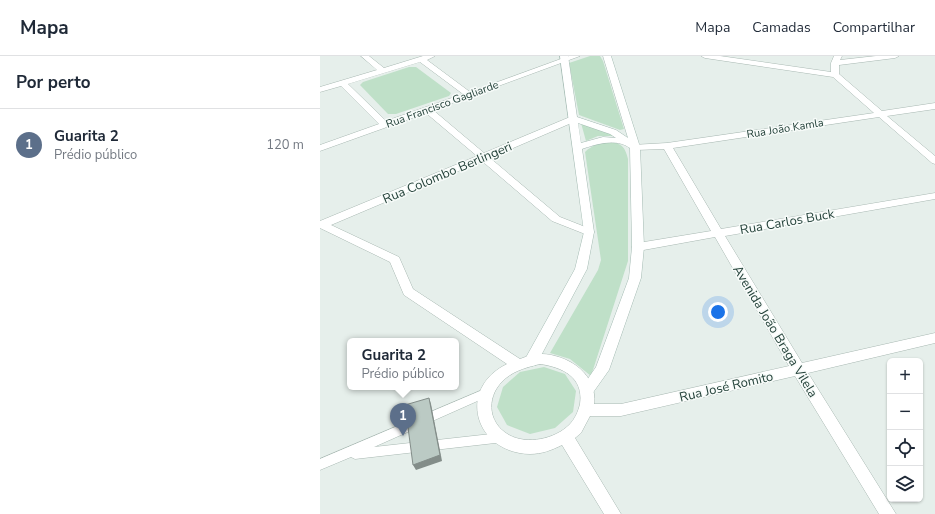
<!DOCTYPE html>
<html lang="pt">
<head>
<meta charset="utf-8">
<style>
	body { margin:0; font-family:"Nunito Sans",sans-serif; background:#f6f6f7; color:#1f2937 }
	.controls { position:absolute; right:12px; bottom:12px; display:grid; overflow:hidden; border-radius:6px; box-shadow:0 1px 3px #0004 }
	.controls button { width:36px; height:36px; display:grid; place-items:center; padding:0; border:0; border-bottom:1px solid #e0e1e3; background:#fff; color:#1f2937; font:20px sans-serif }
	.you { position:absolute; left:398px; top:256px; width:14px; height:14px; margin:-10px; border:3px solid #fff; border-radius:50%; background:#1a73e8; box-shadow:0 0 0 6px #1a73e833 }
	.badge { display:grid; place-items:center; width:26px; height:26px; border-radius:50%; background:#7f5249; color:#fff; font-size:13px; font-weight:700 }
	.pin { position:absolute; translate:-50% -33px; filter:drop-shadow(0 1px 2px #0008) }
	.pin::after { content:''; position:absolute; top:21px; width:14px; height:12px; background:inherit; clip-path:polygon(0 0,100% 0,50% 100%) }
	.popup { position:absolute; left:27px; top:282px; width:112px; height:52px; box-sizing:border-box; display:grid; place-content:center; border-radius:6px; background:#fff; filter:drop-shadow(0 1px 3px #0005); font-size:13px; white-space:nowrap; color:#747a83 }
	.popup b { font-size:15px; color:#1f2937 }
	.popup::after { content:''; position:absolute; left:50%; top:100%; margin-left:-8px; border:8px solid transparent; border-top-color:#fff }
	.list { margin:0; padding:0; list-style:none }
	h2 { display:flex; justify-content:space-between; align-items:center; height:52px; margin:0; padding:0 16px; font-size:17px }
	h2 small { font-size:13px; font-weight:400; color:#747a83 }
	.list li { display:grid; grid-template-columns:26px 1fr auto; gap:12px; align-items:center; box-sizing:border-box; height:72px; padding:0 16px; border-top:1px solid #e0e1e3 }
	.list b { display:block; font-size:15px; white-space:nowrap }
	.list p { margin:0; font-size:13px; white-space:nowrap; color:#747a83 }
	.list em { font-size:13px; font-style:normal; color:#747a83 }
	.icon { flex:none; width:22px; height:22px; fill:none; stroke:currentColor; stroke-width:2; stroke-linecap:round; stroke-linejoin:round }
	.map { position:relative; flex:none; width:615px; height:458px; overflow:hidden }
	header { display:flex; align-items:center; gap:24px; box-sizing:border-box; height:56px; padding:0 20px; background:#fff; border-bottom:1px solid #e0e1e3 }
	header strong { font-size:19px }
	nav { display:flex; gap:22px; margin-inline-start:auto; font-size:14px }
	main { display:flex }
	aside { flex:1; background:#fff }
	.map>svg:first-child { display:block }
</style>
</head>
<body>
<header>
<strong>Mapa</strong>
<nav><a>Mapa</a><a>Camadas</a><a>Compartilhar</a></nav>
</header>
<main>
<aside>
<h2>Por perto<small></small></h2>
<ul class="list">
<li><span class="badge" style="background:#5c6f8a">1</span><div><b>Guarita 2</b><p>Prédio público</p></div><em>120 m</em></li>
</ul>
</aside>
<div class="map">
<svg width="615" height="458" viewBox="0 0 615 458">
	<rect width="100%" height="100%" fill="#e6efeb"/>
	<g fill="#bfe0c8">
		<path d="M270 0H280L283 5 304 73 300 74 259 59 249 7Z"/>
		<path d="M89 11H96L131 37 129 40 76 58H68L40 29 43 26Z"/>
		<path d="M261 67 298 80H278L266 85Z"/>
		<path d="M290 86C302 87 305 91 308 103V205L271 320 250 303 230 297 278 214 281 204 265 96C272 89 280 87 290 86Z"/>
		<path d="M224 311 245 318 256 335 253 356 235 372 210 378 187 369 177 351 183 331 200 316Z"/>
	</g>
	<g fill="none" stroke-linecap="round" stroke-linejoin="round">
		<g stroke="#a8b8b2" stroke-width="1">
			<path id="lane" d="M167 332 171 333 172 336 171 339 54 391 180 377 184 378 186 382 184 386 35 403 31 401 0 414V403Z"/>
		</g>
		<g stroke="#a8b8b2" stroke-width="1">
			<path id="street" d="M41 0H49L64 12 103 0H115L107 4 150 36 249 0H260L113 54 164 97 250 61H256L257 63 256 65 170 102 240 161 273 174 274 176 273 178H265L232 165 162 105 11 169 79 201 93 233 200 303C207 300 215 298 222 298 248 299 278 318 274 348H301L469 310 395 181 318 195 314 194 312 191 314 188 318 187 391 175 344 93 315 94 310 91 312 89 347 87 554 57 513 21 385 2 381 0H400L511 16V7L514 0H522L520 4 556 0H579L575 2 519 9V18L562 55 615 47V53L567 60 615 100V108L612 107 559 61 353 92 401 173 615 137V143L405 180 482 307 615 277V287L488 317 576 458H559L475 320 301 360H270L261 377 255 382 301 458H284L242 389C232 394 222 398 210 398 155 397 136 333 187 308L84 239 70 206 0 172V165L157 100 106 57 0 95V89L59 68 21 30 0 36V31L57 14ZM100 6 143 38 66 65 28 28ZM220 308C242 311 264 321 260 348 258 356 255 363 249 369 235 383 207 389 189 379 166 366 166 338 186 322 196 314 208 311 220 308Z"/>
		</g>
		<g stroke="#a4bbb3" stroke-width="1">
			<path id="secondary" d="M240 0H248L257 61 296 74 308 82 283 0H291L320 91 324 191 321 222 289 314 272 338 267 340 262 338 260 334 276 311 309 222 312 191 310 92C296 82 277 88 262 93L274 176 267 213 216 309 211 310 206 309 204 305 255 213 264 176ZM258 67 290 78 296 82 283 81 261 87Z"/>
		</g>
		<use href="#lane" fill="#fff" fill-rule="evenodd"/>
		<use href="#street" fill="#fff" fill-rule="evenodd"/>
		<use href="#secondary" fill="#fff" fill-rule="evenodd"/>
	</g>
	<path fill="#838d89" d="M109 342 111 348 122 405 96 414 93 409Z"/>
	<path fill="#bbcac4" stroke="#838d89" d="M109 342 120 399 93 409 85 349Z"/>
	<g text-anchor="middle" stroke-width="3" stroke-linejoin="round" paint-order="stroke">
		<g font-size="11" fill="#24423a" stroke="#f7fbf9">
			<text transform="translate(122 48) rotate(-20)" y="4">Rua Francisco Gagliarde</text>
			<text transform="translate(465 72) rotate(-9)" y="4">Rua João Kamla</text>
		</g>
		<g font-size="13" fill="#24423a" stroke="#f7fbf9">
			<text transform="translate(127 116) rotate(-23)" y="5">Rua Colombo Berlingeri</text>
			<text transform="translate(467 165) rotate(-10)" y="5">Rua Carlos Buck</text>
			<text transform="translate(456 275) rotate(59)" y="5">Avenida João Braga Vilela</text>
			<text transform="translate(406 330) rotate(-13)" y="5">Rua José Romito</text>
		</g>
	</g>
</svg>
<div class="controls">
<button>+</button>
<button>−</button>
<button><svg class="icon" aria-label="locate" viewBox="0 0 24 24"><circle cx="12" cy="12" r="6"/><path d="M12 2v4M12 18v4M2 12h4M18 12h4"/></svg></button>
<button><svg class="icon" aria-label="layers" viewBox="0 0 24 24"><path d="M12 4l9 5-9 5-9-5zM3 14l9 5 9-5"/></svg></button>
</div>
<div class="you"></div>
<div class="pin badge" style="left:83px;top:380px;background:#5c6f8a">1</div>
<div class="popup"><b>Guarita 2</b>Prédio público</div>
</div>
</main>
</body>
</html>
